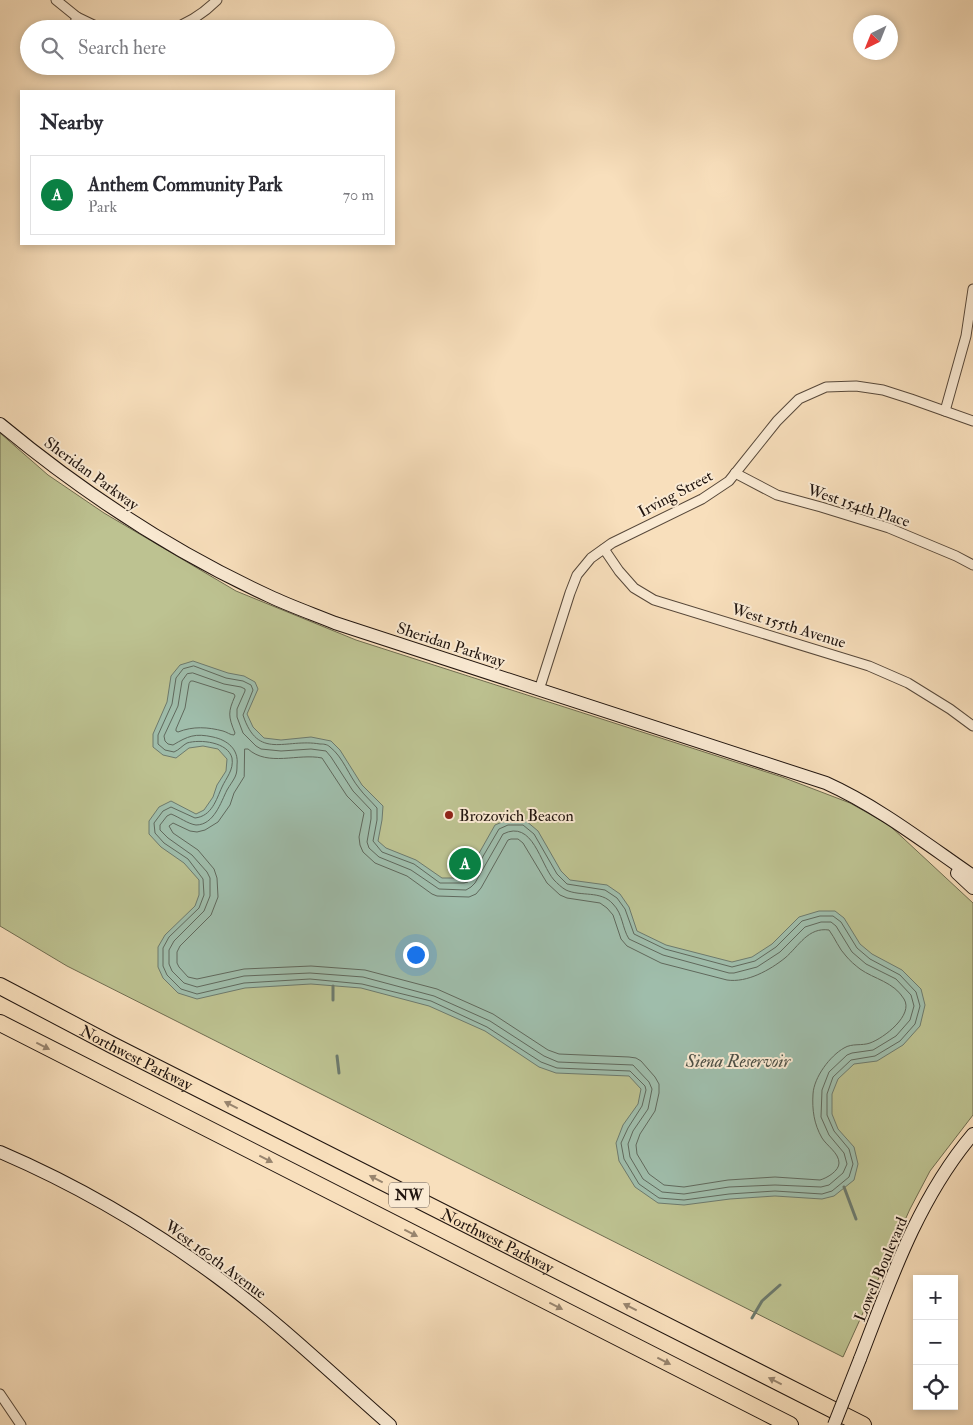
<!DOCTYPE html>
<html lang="en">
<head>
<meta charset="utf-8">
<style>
	body { margin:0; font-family:"IM FELL Double Pica",serif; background:#f7f7f7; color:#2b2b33 }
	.controls { position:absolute; right:15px; bottom:15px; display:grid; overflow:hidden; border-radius:0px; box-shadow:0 2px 8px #0003 }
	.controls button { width:45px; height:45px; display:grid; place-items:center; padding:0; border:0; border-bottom:1px solid #e1e1e2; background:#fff; color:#2b2b33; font:25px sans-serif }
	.compass { position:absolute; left:853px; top:15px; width:45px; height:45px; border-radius:50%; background:#fff; box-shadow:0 2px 8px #0003; rotate:223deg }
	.you { position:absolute; left:415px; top:954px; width:18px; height:18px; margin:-12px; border:4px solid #fff; border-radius:50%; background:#1a73e8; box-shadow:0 0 0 8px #1a73e833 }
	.badge { display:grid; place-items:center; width:32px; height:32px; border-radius:50%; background:#0b8043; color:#fff; font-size:16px; font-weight:700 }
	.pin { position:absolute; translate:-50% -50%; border:2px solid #fff; box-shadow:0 1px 5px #0006 }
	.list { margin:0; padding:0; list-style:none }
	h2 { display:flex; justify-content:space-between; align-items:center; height:65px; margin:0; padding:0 20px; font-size:21px }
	h2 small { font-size:16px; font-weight:400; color:#7c7c81 }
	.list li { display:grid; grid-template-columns:32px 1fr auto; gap:15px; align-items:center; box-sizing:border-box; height:80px; margin:0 10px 10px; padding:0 10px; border:1px solid #e1e1e2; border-radius:0px }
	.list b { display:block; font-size:19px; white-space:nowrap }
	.list p { margin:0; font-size:16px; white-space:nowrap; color:#7c7c81 }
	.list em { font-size:16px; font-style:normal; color:#7c7c81 }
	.icon { flex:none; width:28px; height:28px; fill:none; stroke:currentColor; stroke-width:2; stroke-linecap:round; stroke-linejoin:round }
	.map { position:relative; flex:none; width:973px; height:1425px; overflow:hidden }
	.search { position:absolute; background:#fff; box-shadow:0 2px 8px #0003; left:20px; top:20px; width:375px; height:55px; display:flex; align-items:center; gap:12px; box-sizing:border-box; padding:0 18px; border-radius:28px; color:#7c7c81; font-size:19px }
	.panel { position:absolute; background:#fff; box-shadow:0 2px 8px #0003; left:20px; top:90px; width:375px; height:155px; border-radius:0px }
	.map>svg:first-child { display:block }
</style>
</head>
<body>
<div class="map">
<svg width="973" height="1425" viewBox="0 0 973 1425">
	<rect width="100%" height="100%" fill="#f8dfbc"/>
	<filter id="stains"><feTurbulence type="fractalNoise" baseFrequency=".004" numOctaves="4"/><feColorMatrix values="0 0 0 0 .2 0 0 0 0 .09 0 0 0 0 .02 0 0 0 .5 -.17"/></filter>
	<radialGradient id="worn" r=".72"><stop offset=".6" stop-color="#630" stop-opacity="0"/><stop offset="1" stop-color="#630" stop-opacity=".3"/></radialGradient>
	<path fill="#bdc291" stroke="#6f6c50" d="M0 433 48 475 104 513 236 591 356 640 782 777 850 803 889 825 973 903V1115L930 1171 910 1209 843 1357 67 966 0 926Z"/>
	<path fill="#9fbdab" stroke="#6d7a6d" d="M193 661 228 673 244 676 255 682 258 689 247 714 253 727 264 738 281 740 311 737 331 741 340 750 362 785 383 806 382 820 378 841 386 848 416 860 442 878H465L495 825 507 820H525L538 831 561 871 570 880 607 885 620 894 629 907 637 931 666 945 732 962 752 957 772 944 799 917 819 911H835L844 918 860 944 872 954 902 970 921 989 925 1005 920 1026 903 1045 877 1061 854 1064 838 1079 832 1094V1114L838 1129 854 1147 858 1164 854 1180 834 1196 822 1199 775 1196 730 1199 684 1205 658 1203 635 1187 619 1161 616 1143 623 1125 638 1104 641 1089 629 1076 556 1073 539 1067 485 1031 429 1006 361 988 311 984 245 988 197 999 178 993 163 978 158 967V947L165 935 195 906 199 895V880L184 863 161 847 149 834V821L159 807 171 801 196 814 204 810 213 797 217 785 226 771 227 759 218 749 203 746 189 748 176 758 163 755 153 747V734L167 702 171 676 180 665Z"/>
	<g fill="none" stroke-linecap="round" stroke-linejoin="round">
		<g stroke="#60695d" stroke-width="1">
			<path d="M194 666 226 678 243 681 251 685 253 690 243 715C258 761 285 738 320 744 323 744 327 744 330 747 343 757 349 776 359 788 364 795 371 801 377 808V820L373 841 382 852 414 864 440 883H464L468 882 499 829 508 825H523L534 834 557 874 567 884 605 890 617 898 625 909 634 934 665 949 732 967 755 961 776 947 802 921 820 916H833L841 922 857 948 870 959 900 975 916 992 920 1006 915 1024 900 1041 875 1056 851 1060 833 1077 827 1094V1115L834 1131 849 1149 853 1164 849 1177 832 1191 822 1194 775 1191 729 1194 684 1200 659 1198 639 1184 624 1159 621 1143 628 1128 642 1106 646 1090 645 1086 630 1071 557 1068 541 1062 487 1027 431 1001 362 984 310 979 244 983 197 994 181 989 167 975 163 966V948L169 937 199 908 204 895 203 879 188 859 164 843 155 833 154 823 163 811 171 807 195 818C212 816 216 800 222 787 226 778 234 770 232 758 228 742 200 739 187 743 183 745 179 750 174 752L165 750 158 744V735L172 704 176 678 183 669Z"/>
			<path d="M193 673 224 684 241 687 245 689V691L237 709V717L243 733 256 746 261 749 281 751 311 749 326 751 331 757 353 791 371 810V819L367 842 369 848 379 857 411 870 439 889 466 890 471 887 475 883 503 834C533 819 540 864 554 880 557 883 562 888 566 890 581 897 601 890 613 904 623 914 622 928 629 939L663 955 729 973H734L757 967 780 952 805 927 821 922H831L836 926 852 952 866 964 896 979 911 995 914 1006 910 1020 896 1036 873 1050 852 1053 847 1055 829 1072 822 1090 821 1117 829 1135 844 1153 847 1164 843 1173 829 1185 821 1187 775 1185 729 1187 684 1194 662 1192 643 1179 630 1157 628 1144 633 1131 648 1109 652 1089 649 1082 633 1065 558 1062 544 1056 490 1021 434 996 363 977 310 973 244 976 197 987 184 983 172 971 169 964V950L174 941 204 911 210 896V878L207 872 192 855 168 838 160 830V825L167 816 171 814C179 817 188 824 196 825 214 825 221 802 227 790 230 785 233 781 235 777 237 773 237 769 237 765 239 749 227 740 213 737 195 733 188 736 173 745L168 744 165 741 164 736 178 706 182 681 187 674Z"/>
			<path d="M191 681H193L234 694 235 696C228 712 228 716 235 733L234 735C230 735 227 732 223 731 208 727 193 726 178 732L176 731V729L185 708 189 684Z"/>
			<path d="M245 749H248C268 767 298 753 322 758L347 796 364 813 359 837 360 845 363 852 375 863 407 876 432 894 437 896 469 897 476 894 481 888 508 840 511 839H518L523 843 547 883 560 895 567 898 600 903 607 908 613 915 621 939 627 946 661 963 727 980C747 983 770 970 785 958 799 946 808 927 829 930 835 938 839 949 846 956 850 961 855 965 860 969 874 979 894 982 904 999 914 1015 884 1038 870 1043 862 1046 852 1043 844 1048 830 1056 814 1077 813 1094 812 1110 814 1124 822 1138 827 1146 839 1153 839 1163 839 1171 827 1178 820 1180L775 1177 728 1180 684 1187 664 1185 649 1174 637 1154 636 1145 640 1134 655 1111 659 1093V1084L655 1077 641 1061 636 1058 629 1057 559 1054 548 1050 493 1014 437 989 365 970 311 966 244 969 197 979 188 977 179 967 177 963V952L180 946 211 915 218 897 217 878 214 869 198 850 173 833 169 826 173 823 190 831 197 832 205 830 218 822 230 805 234 793 244 777Z"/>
		</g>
		<g stroke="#6d7a6d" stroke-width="3">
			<path d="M333 986V1000"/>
			<path d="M337 1056 339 1073"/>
			<path d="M844 1187 856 1219"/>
			<path d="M752 1318 762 1301 780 1285"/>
		</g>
		<g stroke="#57483a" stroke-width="11">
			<g id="street">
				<path d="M56 0 77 17 102 29"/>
				<path d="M73 29 77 17"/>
				<path d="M171 29C189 23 204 13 217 0"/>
				<path d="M945 411 966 336 973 289"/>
				<path d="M735 473 777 495 821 507 889 528 956 556 973 565"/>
				<path d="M604 549 619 571 634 588 654 600 869 666 908 683 950 709 973 726"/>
				<path d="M539 690 570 593 577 575 591 558 612 543 702 499 729 481 777 421 799 399 826 387 856 386 883 390 911 399 973 421"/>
				<path d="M0 1394 21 1425"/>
			</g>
		</g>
		<g stroke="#21150f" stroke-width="14">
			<g id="secondary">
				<path d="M0 424C82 492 171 551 269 596 290 606 313 614 335 623L826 783C879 807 925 843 973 876"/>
				<path d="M957 873 973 888"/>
				<path d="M0 1152C77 1185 149 1227 217 1277 278 1322 333 1375 390 1425"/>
				<path d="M860 1359C890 1281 918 1199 973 1134"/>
			</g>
		</g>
		<g stroke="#21150f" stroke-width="18">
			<g id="highway">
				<path id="s1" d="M0 986 112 1045 863 1425"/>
				<path d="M0 1023 790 1425"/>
			</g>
		</g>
		<use href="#street" stroke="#faead3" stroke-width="9"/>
		<use href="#secondary" stroke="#faead3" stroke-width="12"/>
		<use href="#highway" stroke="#f8dfbc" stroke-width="16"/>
		<g stroke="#21150f" stroke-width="14" stroke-linecap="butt">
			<path id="secondary-bridge" d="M834 1425 860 1359"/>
		</g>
		<use href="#secondary-bridge" stroke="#faead3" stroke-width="12"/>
	</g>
	<defs><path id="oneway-solid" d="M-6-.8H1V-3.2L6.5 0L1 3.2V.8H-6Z" transform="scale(1.25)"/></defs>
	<g fill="#97846e">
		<use href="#oneway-solid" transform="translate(43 1046) rotate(27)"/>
		<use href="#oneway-solid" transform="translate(231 1105) rotate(-153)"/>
		<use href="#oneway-solid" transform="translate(266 1159) rotate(27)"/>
		<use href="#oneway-solid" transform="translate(376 1179) rotate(-153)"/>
		<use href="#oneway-solid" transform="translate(411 1233) rotate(27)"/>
		<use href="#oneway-solid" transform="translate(556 1306) rotate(27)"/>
		<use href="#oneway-solid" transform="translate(630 1307) rotate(-153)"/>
		<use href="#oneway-solid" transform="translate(664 1361) rotate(27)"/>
		<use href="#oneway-solid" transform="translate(775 1381) rotate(-153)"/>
	</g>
	<circle fill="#8f2418" stroke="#faead3" stroke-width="2" cx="449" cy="815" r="5"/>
	<g text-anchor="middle" stroke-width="4" stroke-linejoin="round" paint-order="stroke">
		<rect fill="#faead3" stroke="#62554a" stroke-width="1" x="389" y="1182.5" width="40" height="25" rx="4"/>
		<g font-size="15" font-weight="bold" fill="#21150f">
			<text x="409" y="1200">NW</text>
		</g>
		<g font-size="16" fill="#21150f" stroke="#faead3">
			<text transform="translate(92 473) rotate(36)" y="6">Sheridan Parkway</text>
			<text transform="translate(675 493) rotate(-28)" y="6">Irving Street</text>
			<text transform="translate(859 505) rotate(18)" y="6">West 154th Place</text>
			<text transform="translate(789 625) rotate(17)" y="6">West 155th Avenue</text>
			<text transform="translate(451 644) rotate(18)" y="6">Sheridan Parkway</text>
			<text dy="6" stroke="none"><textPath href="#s1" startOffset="154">Northwest Parkway</textPath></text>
			<text dy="6" stroke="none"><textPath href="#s1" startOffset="559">Northwest Parkway</textPath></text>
			<text transform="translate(216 1259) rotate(36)" y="6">West 160th Avenue</text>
			<text transform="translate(880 1269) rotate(-67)" y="6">Lowell Boulevard</text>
		</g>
		<g font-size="16" fill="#21150f" stroke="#faead3" text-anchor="start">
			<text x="459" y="821">Brozovich Beacon</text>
		</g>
		<g font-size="18" font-style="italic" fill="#4d5046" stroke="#faead3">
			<text x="738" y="1067">Siena Reservoir</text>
		</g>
	</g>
	<rect width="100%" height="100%" filter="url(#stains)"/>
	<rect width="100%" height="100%" fill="url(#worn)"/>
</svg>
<div class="controls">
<button>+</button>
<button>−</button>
<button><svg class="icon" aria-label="locate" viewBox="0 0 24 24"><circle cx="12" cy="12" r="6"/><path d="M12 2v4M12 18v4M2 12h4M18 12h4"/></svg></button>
</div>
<svg class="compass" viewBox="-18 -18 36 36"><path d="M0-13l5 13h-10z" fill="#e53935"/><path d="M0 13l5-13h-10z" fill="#7c7c81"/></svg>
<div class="you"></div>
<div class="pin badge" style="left:465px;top:864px">A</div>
<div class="search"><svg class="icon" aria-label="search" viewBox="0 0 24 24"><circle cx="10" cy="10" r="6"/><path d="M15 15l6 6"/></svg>Search here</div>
<section class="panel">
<h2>Nearby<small></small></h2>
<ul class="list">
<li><span class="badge">A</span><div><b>Anthem Community Park</b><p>Park</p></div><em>70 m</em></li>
</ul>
</section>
</div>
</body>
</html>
